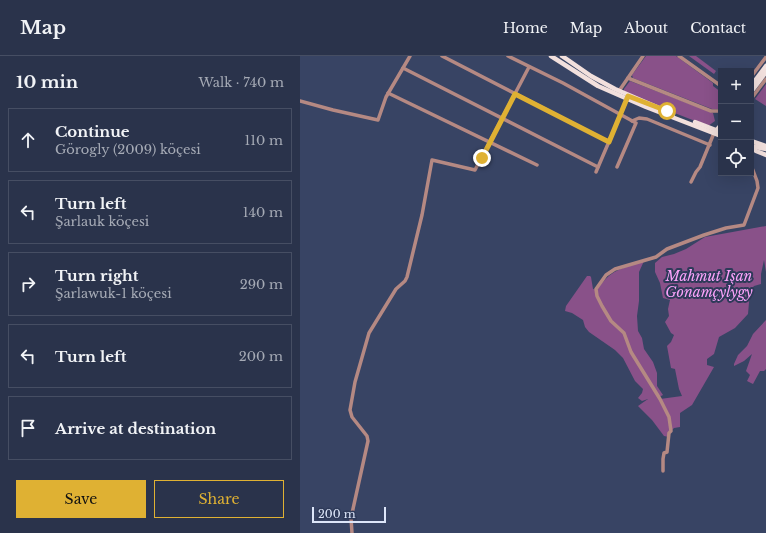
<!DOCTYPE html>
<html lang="en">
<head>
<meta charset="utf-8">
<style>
	body { margin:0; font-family:"Libre Baskerville",serif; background:#323b52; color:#f1f3f6 }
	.controls { position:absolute; right:12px; top:12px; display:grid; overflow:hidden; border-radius:0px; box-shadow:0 4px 16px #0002 }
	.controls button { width:36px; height:36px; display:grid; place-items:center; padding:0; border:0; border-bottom:1px solid #464e63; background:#2a334b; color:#f1f3f6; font:20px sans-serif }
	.scale { position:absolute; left:12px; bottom:10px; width:74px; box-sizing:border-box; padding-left:4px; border:2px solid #dde6f9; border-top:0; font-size:11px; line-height:14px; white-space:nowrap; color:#dde6f9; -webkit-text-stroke:3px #2e3a59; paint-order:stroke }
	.stop { position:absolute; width:12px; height:12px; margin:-9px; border:3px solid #dfb133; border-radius:50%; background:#fff }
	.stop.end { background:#dfb133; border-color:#fff; box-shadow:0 1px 4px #0008 }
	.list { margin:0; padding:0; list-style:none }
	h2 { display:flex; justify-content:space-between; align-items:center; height:52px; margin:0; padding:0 16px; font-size:17px }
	h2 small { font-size:13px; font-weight:400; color:#a5aab5 }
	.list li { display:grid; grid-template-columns:26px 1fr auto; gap:12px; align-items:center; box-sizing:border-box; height:64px; margin:0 8px 8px; padding:0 8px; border:1px solid #464e63; border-radius:0px }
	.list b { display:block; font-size:15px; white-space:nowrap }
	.list p { margin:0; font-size:13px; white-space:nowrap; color:#a5aab5 }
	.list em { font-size:13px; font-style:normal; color:#a5aab5 }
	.actions { display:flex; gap:8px; padding:12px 16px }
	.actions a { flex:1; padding:9px 0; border:1px solid #dfb133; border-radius:0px; text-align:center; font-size:14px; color:#dfb133 }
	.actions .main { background:#dfb133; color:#111 }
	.icon { flex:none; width:22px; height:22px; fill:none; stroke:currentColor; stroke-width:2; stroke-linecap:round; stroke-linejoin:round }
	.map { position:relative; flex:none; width:466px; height:477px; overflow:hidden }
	header { display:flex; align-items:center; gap:24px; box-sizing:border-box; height:56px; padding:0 20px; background:#2a334b; border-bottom:1px solid #464e63 }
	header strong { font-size:19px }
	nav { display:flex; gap:22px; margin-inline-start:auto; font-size:14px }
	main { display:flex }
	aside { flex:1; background:#2a334b }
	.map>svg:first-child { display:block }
</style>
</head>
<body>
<header>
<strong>Map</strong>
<nav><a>Home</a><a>Map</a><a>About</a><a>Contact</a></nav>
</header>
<main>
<aside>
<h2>10 min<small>Walk · 740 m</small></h2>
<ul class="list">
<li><svg class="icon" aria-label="ahead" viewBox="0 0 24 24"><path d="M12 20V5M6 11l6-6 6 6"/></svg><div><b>Continue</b><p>Görogly (2009) köçesi</p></div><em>110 m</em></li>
<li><svg class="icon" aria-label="left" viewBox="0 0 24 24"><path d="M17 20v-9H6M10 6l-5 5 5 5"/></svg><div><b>Turn left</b><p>Şarlauk köçesi</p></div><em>140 m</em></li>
<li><svg class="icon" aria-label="right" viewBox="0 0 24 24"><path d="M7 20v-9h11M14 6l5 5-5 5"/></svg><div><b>Turn right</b><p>Şarlawuk-1 köçesi</p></div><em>290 m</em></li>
<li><svg class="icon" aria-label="left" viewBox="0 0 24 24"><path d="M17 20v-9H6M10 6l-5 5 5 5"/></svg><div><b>Turn left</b></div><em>200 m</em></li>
<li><svg class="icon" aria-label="arrive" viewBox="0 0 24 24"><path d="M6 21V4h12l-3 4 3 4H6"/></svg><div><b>Arrive at destination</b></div></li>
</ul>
<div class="actions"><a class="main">Save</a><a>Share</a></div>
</aside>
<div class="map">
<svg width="466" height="477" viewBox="0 0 466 477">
	<rect width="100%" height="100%" fill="#384464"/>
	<g fill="#895189">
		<path d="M346 0H376L413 27V30L421 36V53H412L333 22 332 19Z"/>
		<path d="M389 0H396L416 15 414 18Z"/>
		<path d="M330 25 413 57 415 65 408 70 354 49 324 35V33Z"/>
		<path d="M466 28V50L455 43Z"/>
		<path d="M466 170V216L464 204 461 218V228L454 230 450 235 448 258 435 272 419 281 414 298 407 303V309L414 311 392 349 380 357V371L374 372 369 377V381L364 380 352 364 338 350 348 343 342 345 338 342 342 337 343 333 335 325 323 302 315 294 289 276 285 271 283 264 272 257 265 255 266 250 287 220H290L291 221 293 233 297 234C311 213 321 213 344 205L339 216V245L337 260 338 275 342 282 344 293 353 306 357 317V330L363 339 359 341 360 343 382 340 379 333 375 313 371 312 367 290 371 286 374 279 371 277 365 266 369 260 368 253 370 244 363 242 360 227 355 216V207L362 201 374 198 386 193 405 181Z"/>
		<path d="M466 264V313L464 315H460L453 328 447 325 450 319 446 315 452 298 444 305 434 310V308L438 299 447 290 453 278Z"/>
	</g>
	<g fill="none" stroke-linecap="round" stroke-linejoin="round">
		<g stroke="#b58983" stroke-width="3.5">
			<path d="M142 0 309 86"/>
			<path d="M208 0 263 27 336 67 317 111"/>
			<path d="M379 0 421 30"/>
			<path d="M103 12 298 111"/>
			<path d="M451 21 466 1"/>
			<path d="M328 22 411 55H421"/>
			<path d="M319 35 343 0"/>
			<path d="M88 37 237 109"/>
			<path d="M451 43 466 23"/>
			<path d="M0 45 33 54 78 64 86 41 110 0"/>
			<path d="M332 65 339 62 347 63 410 89"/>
			<path d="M296 116 328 41"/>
			<path d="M391 126 396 116 400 111 414 77"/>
			<path d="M363 415V403L364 397 367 396 369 377 371 375 369 361 360 343 331 296 324 277 311 265 302 250 297 240 296 233 306 219 315 213 356 201 367 193 404 179 426 172 444 169 458 132 457 125 451 109"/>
			<path d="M52 477 51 462 68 385 67 380 52 361 50 354 55 326 69 277 96 233 105 225 107 221 122 159 132 104 175 114 229 11"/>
		</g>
		<g stroke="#f2e0dd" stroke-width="4.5">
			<path d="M251 0 298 30 346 51 421 80"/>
			<path d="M262 0 291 20 315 33 373 58"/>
			<path d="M451 30 466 10"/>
			<path d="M451 36 466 16"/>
			<path d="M395 66 421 76"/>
			<path d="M415 76 421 69"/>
			<path d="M451 85 466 90"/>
			<path d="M451 90 456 95 466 99"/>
			<path d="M451 90 466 93"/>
		</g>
	</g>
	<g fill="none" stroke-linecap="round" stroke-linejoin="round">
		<path stroke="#dfb133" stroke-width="5" d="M182 102 215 38 309 86 328 40 367 55"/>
	</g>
	<g text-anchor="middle" stroke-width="4" stroke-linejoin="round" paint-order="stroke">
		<g font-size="14" font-style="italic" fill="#fba2fa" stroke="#2e3a59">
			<text x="409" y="225">Mahmut Işan<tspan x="409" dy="16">Gonamçylygy</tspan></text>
		</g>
	</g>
</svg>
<div class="controls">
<button>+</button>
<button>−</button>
<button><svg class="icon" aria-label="locate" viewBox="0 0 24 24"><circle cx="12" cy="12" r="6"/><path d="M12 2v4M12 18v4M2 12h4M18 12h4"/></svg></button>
</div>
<div class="scale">200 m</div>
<div class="stop" style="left:367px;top:55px"></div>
<div class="stop end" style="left:182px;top:102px"></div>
</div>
</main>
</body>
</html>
